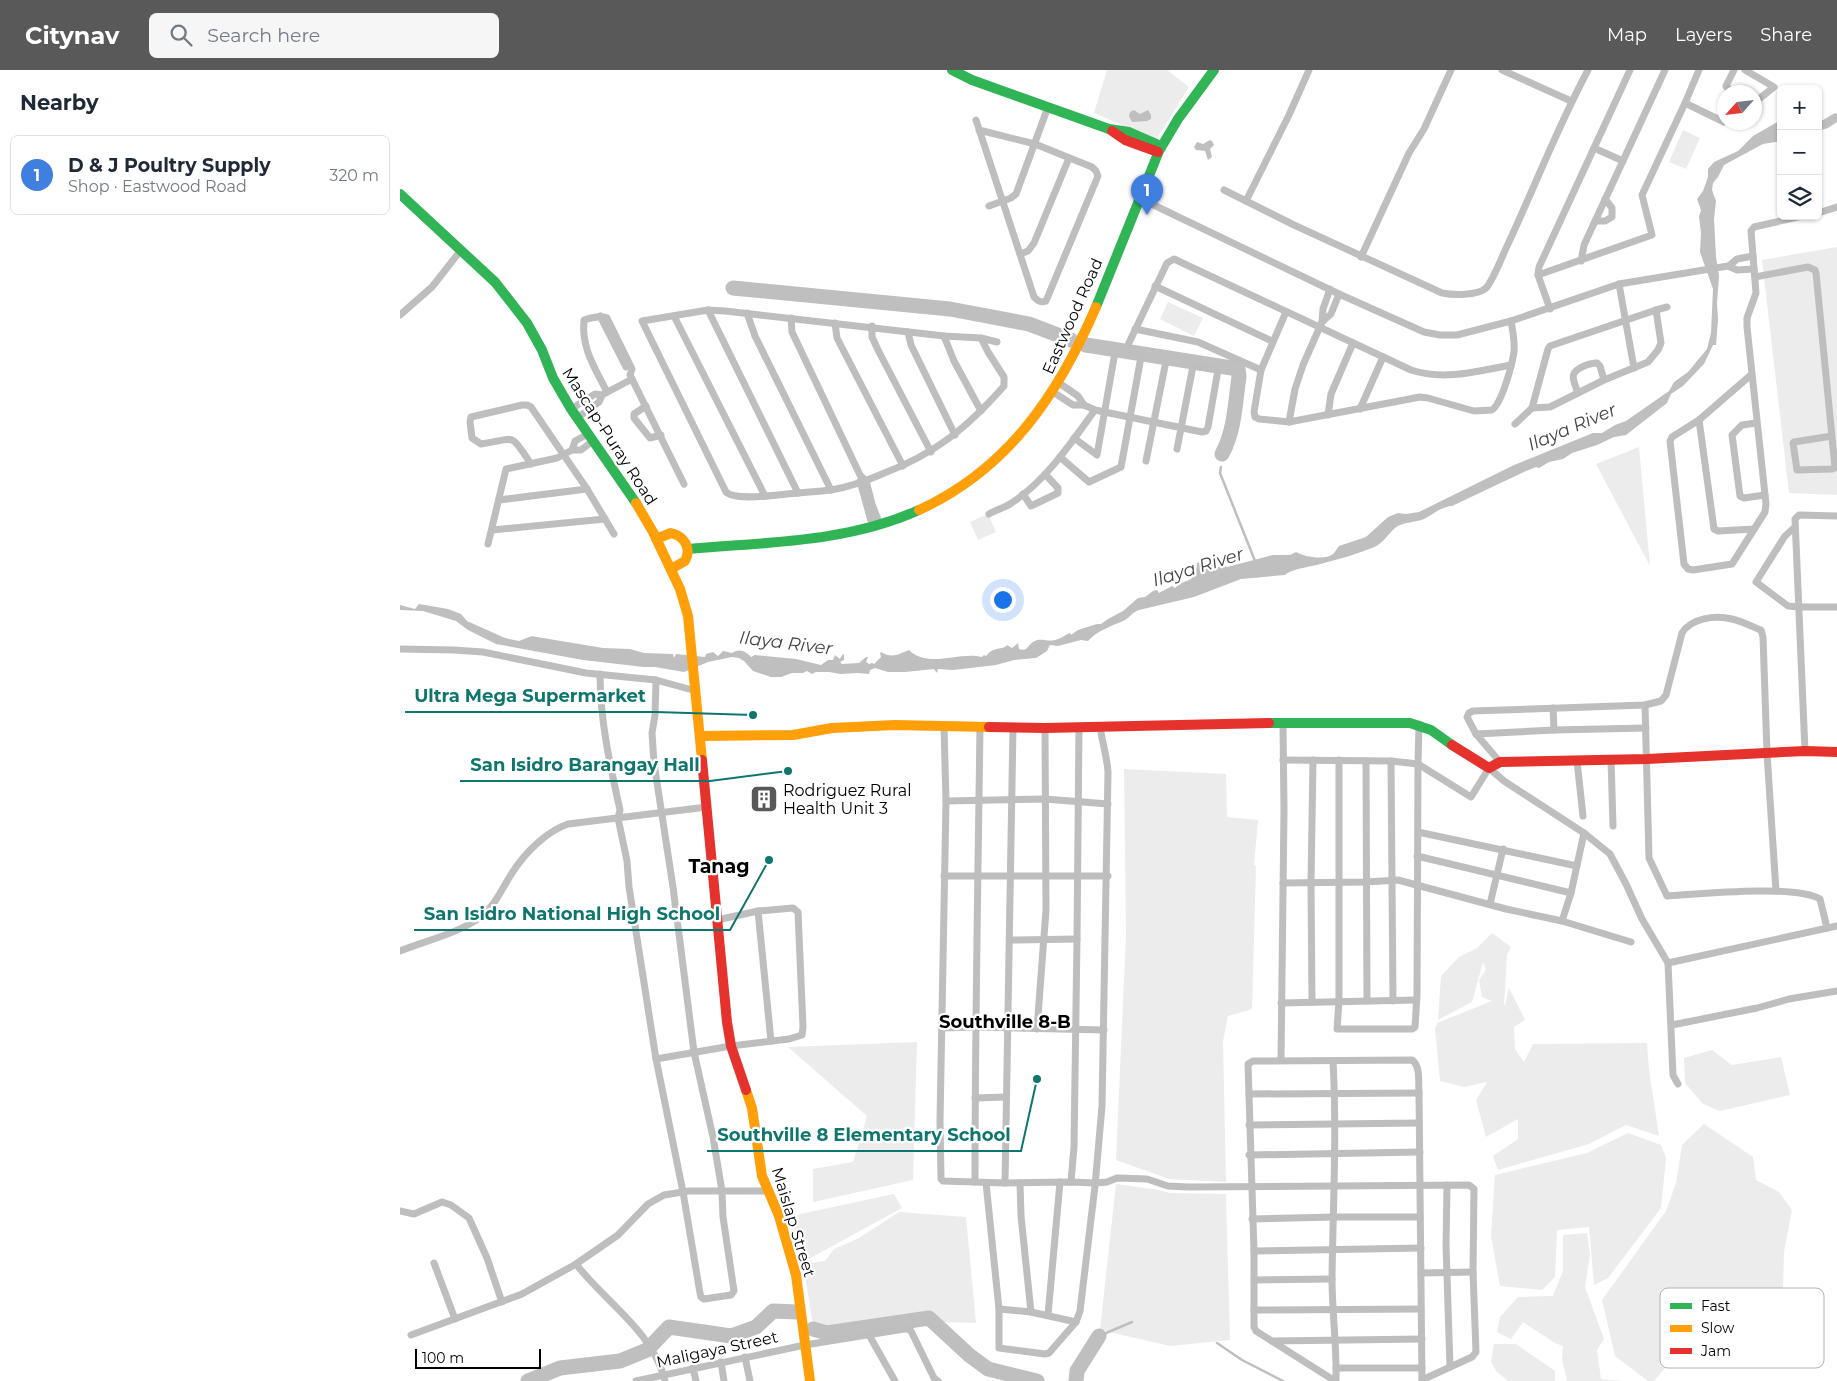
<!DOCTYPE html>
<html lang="en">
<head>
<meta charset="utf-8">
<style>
	body { margin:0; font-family:Montserrat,sans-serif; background:#f6f6f7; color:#1f2937 }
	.controls { position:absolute; right:15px; top:15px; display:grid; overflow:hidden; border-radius:8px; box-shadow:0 1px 4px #0004 }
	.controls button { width:45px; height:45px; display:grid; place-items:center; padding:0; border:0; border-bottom:1px solid #e0e1e3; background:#fff; color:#1f2937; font:25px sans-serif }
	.compass { position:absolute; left:1317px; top:15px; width:45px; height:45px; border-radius:50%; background:#fff; box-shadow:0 1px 4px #0004; rotate:243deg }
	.scale { position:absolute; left:15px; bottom:12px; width:126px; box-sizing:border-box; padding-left:5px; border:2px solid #000; border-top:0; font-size:14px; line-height:18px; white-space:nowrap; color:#000; -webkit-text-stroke:4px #fff; paint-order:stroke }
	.you { position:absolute; left:602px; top:529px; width:18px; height:18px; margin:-12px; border:4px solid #fff; border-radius:50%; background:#1a73e8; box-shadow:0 0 0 8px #1a73e833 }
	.badge { display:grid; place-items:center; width:32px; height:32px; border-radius:50%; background:#595959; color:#fff; font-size:16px; font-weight:700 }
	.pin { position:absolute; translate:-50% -41px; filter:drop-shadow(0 1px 2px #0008) }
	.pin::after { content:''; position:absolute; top:26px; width:18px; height:15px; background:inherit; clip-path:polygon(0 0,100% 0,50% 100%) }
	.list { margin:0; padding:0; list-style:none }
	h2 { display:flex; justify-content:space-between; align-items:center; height:65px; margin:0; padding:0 20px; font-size:21px }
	h2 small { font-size:16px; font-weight:400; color:#747a83 }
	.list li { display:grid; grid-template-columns:32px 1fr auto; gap:15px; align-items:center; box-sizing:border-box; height:80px; margin:0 10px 10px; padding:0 10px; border:1px solid #e0e1e3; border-radius:8px }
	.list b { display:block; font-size:19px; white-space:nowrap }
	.list p { margin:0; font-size:16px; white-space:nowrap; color:#747a83 }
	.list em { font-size:16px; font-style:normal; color:#747a83 }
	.icon { flex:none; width:28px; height:28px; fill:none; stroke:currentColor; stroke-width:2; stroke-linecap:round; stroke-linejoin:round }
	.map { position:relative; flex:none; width:1437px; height:1311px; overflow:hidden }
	header { display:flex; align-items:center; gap:30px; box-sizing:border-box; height:70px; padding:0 25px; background:#595959; color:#fff }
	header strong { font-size:24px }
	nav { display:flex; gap:28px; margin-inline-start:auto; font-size:18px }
	.search { width:350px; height:45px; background:#f6f6f7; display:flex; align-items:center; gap:12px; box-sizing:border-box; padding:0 18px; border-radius:8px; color:#747a83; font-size:19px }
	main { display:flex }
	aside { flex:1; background:#fff }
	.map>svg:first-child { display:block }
</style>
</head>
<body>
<header>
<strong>Citynav</strong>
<div class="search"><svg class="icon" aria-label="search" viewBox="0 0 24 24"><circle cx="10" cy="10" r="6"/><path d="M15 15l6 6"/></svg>Search here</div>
<nav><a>Map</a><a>Layers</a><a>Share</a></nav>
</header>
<main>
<aside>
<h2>Nearby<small></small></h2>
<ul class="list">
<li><span class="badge" style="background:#3f7fe0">1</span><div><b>D &amp; J Poultry Supply</b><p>Shop · Eastwood Road</p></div><em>320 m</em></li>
</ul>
</aside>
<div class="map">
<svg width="1437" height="1311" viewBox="0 0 1437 1311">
	<rect width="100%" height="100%" fill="#fff"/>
	<g fill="#ececec">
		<path d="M707 0H767L789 17 756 70 694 43Z"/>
		<path d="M1283 60 1300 68 1286 99 1269 92Z"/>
		<path d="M1437 177V425L1389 423 1362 190Z"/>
		<path d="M768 232 803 248 794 266 760 249Z"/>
		<path d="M1239 377 1250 496 1196 394Z"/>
		<path d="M588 444 596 462 578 470 570 452Z"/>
		<path d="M724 699 826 704 827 747 858 750 854 795 856 796 852 939 828 946 823 971 826 1112 769 1109 716 1090 726 865Z"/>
		<path d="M1092 863 1111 877 1107 885 1104 935H1102H1105L1109 918 1125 950 1114 957 1115 979 1124 992 1133 974 1247 973 1249 1000 1259 1066 1226 1055 1189 1074 1098 1100 1093 1086 1118 1069V1049L1086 1067 1076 1030 1087 1012 1064 1017 1040 1011 1035 959 1037 953 1092 931 1082 927 1079 910 1086 900 1083 892 1072 932 1038 950 1041 906 1059 887 1077 878Z"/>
		<path d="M517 972 513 1110 413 1132V1099L453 1092 467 1046 388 977Z"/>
		<path d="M1312 980 1332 995 1381 987 1390 1025 1320 1041 1303 1034 1285 1013 1284 988Z"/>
		<path d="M1304 1054 1353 1087 1356 1110 1379 1122 1392 1140 1384 1182 1383 1219 1319 1271 1281 1279 1254 1311H1248L1215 1286 1202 1230 1266 1141 1276 1113 1282 1075Z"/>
		<path d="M1228 1063 1261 1075 1266 1088 1261 1138 1208 1208 1194 1215 1189 1157 1157 1160 1155 1207 1142 1220 1100 1216 1091 1166 1095 1105 1187 1083Z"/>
		<path d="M716 1114 759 1120 770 1123 826 1124 830 1270 770 1276 700 1260Z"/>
		<path d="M494 1124 502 1138 403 1192 391 1146Z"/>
		<path d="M499 1142 566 1147 576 1253 501 1251 441 1262 413 1255 403 1194 425 1191 434 1179 459 1168Z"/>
		<path d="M1187 1163 1190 1184 1185 1217 1204 1269 1197 1280 1201 1309 1224 1311H1167L1162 1289 1163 1276 1155 1273 1123 1252 1111 1269 1097 1262 1100 1247 1118 1227 1153 1226 1163 1201V1165Z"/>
		<path d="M1094 1274H1116L1155 1301V1311H1108L1096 1301 1091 1292Z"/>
	</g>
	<g fill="#bfbfbf">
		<path d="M734 40 740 44 748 40 751 45V49L747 51 732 52 729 46 730 42Z"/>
		<path d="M1435 43 1437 44V52L1428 58 1418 61V50H1423Z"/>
		<path d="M1381 50V71L1363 74 1324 95 1318 107 1313 113 1312 120 1316 131 1314 149 1316 187 1319 206 1317 233 1318 250 1316 275H1313L1304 294 1283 316 1271 324 1267 333 1226 365 1214 367 1197 375 1172 383 1163 389 1149 392 1139 398 1136 397 1126 401 1052 436C1043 436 1033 444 1024 449 1015 453 1004 451 995 458 987 465 983 474 972 478 957 484 940 489 924 493 915 496 890 499 885 505L841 509 794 527 739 540C732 542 730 548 723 551 711 556 697 561 688 571L681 570 658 576 650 575 647 581 636 588 614 590 596 595 553 600 538 599 537 603 534 599 505 602H488L475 598 470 600 469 604 457 603 441 604 429 602H416L412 604 407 601 403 603H392L381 607H371L353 601 344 591 339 588 332 587 308 592 284 602 255 597H244L183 590 96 574 68 560 56 551 23 541 0 540V535L15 539 19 534 48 539 61 544 67 551 105 568 119 571 132 566 137 567 203 578 230 579 244 583 273 584 274 588 276 584 305 587 306 584 313 582 318 586 323 581 332 583C340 578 345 581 351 587L355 585 396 589 421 595 428 590H433L435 585 440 589 442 585 444 584V590L440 592 442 594 459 593 466 587H468L466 592 469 594 472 593 474 594 481 587 480 583 481 582C492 589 499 584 509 580 528 599 559 581 582 587L584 585 586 586C592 578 596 580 605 577L607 575 612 578 618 573 619 579C629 582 627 574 635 571 641 568 648 572 655 570 660 569 665 565 670 563L671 565 678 560 697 554H701L708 549 723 541 738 528 745 527 753 521 757 520 759 523 772 516 775 518C786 507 796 515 797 493L800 492 816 497H819L821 494 827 497 873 485H890L896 482C904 487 927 491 934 483 936 481 937 478 939 476L966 467 988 447 998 443 1006 444 1019 442 1114 395 1193 363H1202L1215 355 1226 351 1269 321 1274 312 1288 302 1307 279 1311 263 1313 219 1300 182 1301 163 1299 147 1301 140 1297 129 1303 121 1308 107V99L1314 92 1338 81 1353 66Z"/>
		<path d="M810 70 812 71 814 75 810 79 812 87 808 90 805 81 796 80 794 77 797 72 803 74Z"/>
	</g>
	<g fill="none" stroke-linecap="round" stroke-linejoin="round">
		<g stroke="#bfbfbf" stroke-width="2.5">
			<path d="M821 397 820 403 855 491"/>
			<path d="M699 1266 732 1252"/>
			<path d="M817 1273 842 1290 883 1311"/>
		</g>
		<g stroke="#bfbfbf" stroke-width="15">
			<path d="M333 218 550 239 629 254 671 270"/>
			<path d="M686 275 838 299 839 307C835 333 835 360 822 384"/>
			<path d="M413 1259 427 1263 529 1248 569 1285 588 1299 637 1311"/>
			<path d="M128 1311 160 1298 220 1291 247 1280 269 1257 331 1266 356 1257 373 1241 397 1242"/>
			<path d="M676 1311 677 1301 699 1266"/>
		</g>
		<g stroke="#bebebe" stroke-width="7">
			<path d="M1102 0 1171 31"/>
			<path d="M1334 0 1326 16 1328 19 1334 22"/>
			<path d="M1345 0 1374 17 1354 33"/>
			<path d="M1285 33 1299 0"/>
			<path d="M576 50 634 227C638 231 641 233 646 231L698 106 696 101 692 97 635 74 579 60"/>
			<path d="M1194 78 1223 91"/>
			<path d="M824 120 894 155 1042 223C1052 225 1078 226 1086 218 1093 211 1103 184 1108 174 1135 116 1158 56 1188 0"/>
			<path d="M739 128 939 224 1024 262 1040 265H1057L1111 251 1219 214 1328 196 1337 200 1354 199"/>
			<path d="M846 131 889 45 909 0"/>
			<path d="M589 136 611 128 616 124 648 37"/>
			<path d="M1418 143 1437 137"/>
			<path d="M1195 151H1205L1212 147V138L1205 129"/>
			<path d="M620 184 628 181 634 173 669 88"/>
			<path d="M961 187 1009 83 1024 59 1051 0"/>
			<path d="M1181 191 1184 175 1265 0"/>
			<path d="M1329 196 1337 189 1353 186"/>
			<path d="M1138 205 1252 165 1242 125 1285 33 1324 52"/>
			<path d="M1355 207 1408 197 1415 200 1416 203 1435 398 1432 399 1397 400 1393 373 1394 372 1432 366"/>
			<path d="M1219 214 1234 298"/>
			<path d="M755 216 872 271"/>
			<path d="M1150 239 1138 205 1139 197 1230 0"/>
			<path d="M308 240 398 423"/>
			<path d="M1256 240 1261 273 1258 280 1248 292 1204 310 1150 337 1132 338 1148 279 1150 276Z"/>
			<path d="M1256 240 1267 237"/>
			<path d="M886 242 861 300 854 342 855 347 859 349 889 352 1020 327 1028 328 1074 341 1092 340C1102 333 1112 295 1114 282 1115 272 1113 262 1111 251"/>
			<path d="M347 243 355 266 431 420"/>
			<path d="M0 245 32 217 61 180"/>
			<path d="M200 246 226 297"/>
			<path d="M274 246 365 426"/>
			<path d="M391 248 392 262 460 405 466 411 472 434 480 455"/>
			<path d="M922 252 931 244 939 224"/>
			<path d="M435 253 437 268 503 396"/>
			<path d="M472 256V267L478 280 531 382"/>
			<path d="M735 259 798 272 861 300"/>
			<path d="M508 262 511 275 555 365"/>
			<path d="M544 266 554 291 581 341"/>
			<path d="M581 268 588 282 604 307V316C567 358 535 384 482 404 466 411 449 417 431 420 414 422 396 423 378 425 367 426 334 430 326 422L242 251 308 240 325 241 544 266 581 268 597 272"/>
			<path d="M727 277 767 193 774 189 1011 300C1044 311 1078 301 1111 295"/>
			<path d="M1352 304 1299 350 1272 367 1270 371 1284 494 1288 499 1293 500 1332 494 1365 442 1366 434 1347 257V248L1356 223 1351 161 1354 157 1402 146"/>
			<path d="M659 313 678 326 684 335"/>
			<path d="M207 322C195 298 181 278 184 250 191 248 201 245 207 248L232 299 230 305 232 309"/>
			<path d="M653 322 673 335H684L695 340 802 362 806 361 808 357 818 300 793 296 777 379"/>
			<path d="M1178 323C1173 309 1168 303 1184 296 1189 294 1192 293 1197 293L1200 296 1204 310"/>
			<path d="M246 336 234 344V348L250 368 261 365"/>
			<path d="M171 339 195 324 202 325 232 309 284 414"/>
			<path d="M960 339 983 287"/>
			<path d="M928 345 931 324 953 273"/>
			<path d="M177 348 199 332 202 325"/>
			<path d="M1299 350 1314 459 1318 461 1354 459"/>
			<path d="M889 352 895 319 903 295 922 252 923 239 930 219"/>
			<path d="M1356 353 1342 355 1332 365 1340 426 1344 428 1365 425"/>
			<path d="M1115 354 1132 338"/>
			<path d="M674 368 697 385 714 288"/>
			<path d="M172 380 175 371 188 364"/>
			<path d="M660 387 689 412 721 397 741 287"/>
			<path d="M746 391 766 291"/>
			<path d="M131 394C109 361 117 369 81 374L72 368 70 352 71 347 122 335H127L131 337 187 419 214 464"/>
			<path d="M460 411 473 458"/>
			<path d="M623 424 631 436 658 423V418L645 404"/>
			<path d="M99 430 187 419"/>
			<path d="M589 444C596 440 604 438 610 434 645 412 671 373 695 340"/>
			<path d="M1395 457 1385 466 1356 512 1388 536 1399 537H1437"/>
			<path d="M92 460 205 449"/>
			<path d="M88 474 106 399 157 388 172 380H181L193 371"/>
			<path d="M0 579 54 580 83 582 186 603 256 610 296 621"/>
			<path d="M200 604C200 650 210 695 220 740L218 748 227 791 229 817 256 989 283 1122 300 1223 301 1227 304 1229 331 1225 334 1221 323 1147 322 1121 313 1067 294 982 273 817 254 693 252 663 255 645 256 610"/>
			<path d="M1245 635 1249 788 1267 826C1299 824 1396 814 1420 829L1427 858"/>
			<path d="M1153 638 1154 660"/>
			<path d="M544 656 546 731 540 1051 541 1109 543 1111 605 1113 671 1112 695 1113 707 1112 717 1108 747 1109 768 1116 788 1117 1069 1115 1074 1119 1073 1202 1076 1282 1072 1287 1022 1310"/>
			<path d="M1076 664 1154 660 1246 658"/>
			<path d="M1405 681 1395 449 1399 445 1437 446"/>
			<path d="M1211 689 1213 756"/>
			<path d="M883 690 991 691 1018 694 1071 727 1089 698 1104 711 1184 763 1210 784 1226 814 1242 849 1268 893 1273 1005 1278 1014"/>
			<path d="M939 690V931L937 959H1012L1015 957 1017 925 1018 694 1019 654"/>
			<path d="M966 691 967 931"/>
			<path d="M991 691 993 931"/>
			<path d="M1177 691 1183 746"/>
			<path d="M1100 692 1076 664 1067 647 1069 643 1073 641 1245 635 1261 631 1266 625 1282 563C1291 548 1315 545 1332 549 1341 551 1349 555 1358 559L1361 560 1363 567 1367 683 1376 821"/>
			<path d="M546 731 645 729 708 734"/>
			<path d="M1018 762 1177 796"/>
			<path d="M1017 786 1171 823"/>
			<path d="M544 806H708"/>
			<path d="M883 813 966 812 998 810 1106 839 1162 851 1231 872"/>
			<path d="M1090 834 1103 779"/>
			<path d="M358 841 371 971"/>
			<path d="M1162 851 1171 823 1184 763"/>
			<path d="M610 870 677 869"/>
			<path d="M0 881C25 871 59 863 81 847 96 835 103 816 114 800 126 782 147 761 168 754L307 737"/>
			<path d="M1268 893 1437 856"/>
			<path d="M912 932 911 813 913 690"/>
			<path d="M881 933 1016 930"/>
			<path d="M1272 955 1357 938 1389 929 1437 921"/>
			<path d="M542 958 575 957 704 960"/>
			<path d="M637 959 646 840 645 658"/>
			<path d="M256 989 331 976 389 969 402 965 403 957 398 842 393 838 358 841 317 850"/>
			<path d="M881 990 884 740 883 654"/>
			<path d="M933 991C937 1063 933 1136 932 1208 932 1242 937 1277 936 1311"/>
			<path d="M849 1024 1019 1023"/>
			<path d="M575 1028 606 1027"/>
			<path d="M849 1055 1019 1053"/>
			<path d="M849 1085 1020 1082"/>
			<path d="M575 1112C575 960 578 808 580 656"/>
			<path d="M671 1112 674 1077 677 869 679 657"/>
			<path d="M586 1113 599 1239 631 1242 676 1252"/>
			<path d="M605 1113 613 657"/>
			<path d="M620 1113 621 1146 631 1242"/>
			<path d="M1047 1115 1046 1175 1050 1297"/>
			<path d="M0 1141 14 1144 42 1132 51 1135 69 1148 87 1188 102 1232"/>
			<path d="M852 1149 935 1147H1020"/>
			<path d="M854 1181 1021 1178"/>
			<path d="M34 1193 55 1249"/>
			<path d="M176 1194C205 1232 253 1261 265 1311"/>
			<path d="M1021 1203 1073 1202"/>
			<path d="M854 1210 932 1209"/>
			<path d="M599 1239V1278L645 1284 649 1283 676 1252 680 1241 695 1116 702 1036 708 702C707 686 702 672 700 656"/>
			<path d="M854 1240 1021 1239"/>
			<path d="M648 1245 660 1112"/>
			<path d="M11 1265 122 1224 176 1194 218 1165 248 1134 264 1125 289 1121H369"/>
			<path d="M469 1265 495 1311"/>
			<path d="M872 1271 1022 1269"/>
			<path d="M345 1287 350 1311"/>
			<path d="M321 1292 324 1311"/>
			<path d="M293 1298 296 1311"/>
			<path d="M936 1298H1022"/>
			<path d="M236 1311 405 1275 504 1259H508L511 1261 534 1308 538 1311"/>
			<path d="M935 1311 856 1261 854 1257V1181L848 994 853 991 1012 990C1021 996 1018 1013 1019 1023L1022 1311"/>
		</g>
		<g stroke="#30b455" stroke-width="10">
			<path d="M552 0 572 10 709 59 729 62 761 76"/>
			<path d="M0 124 95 212 127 253 142 280 153 308 171 339 236 433"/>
			<path d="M696 237 759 81 778 49 814 0"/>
			<path d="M288 479C366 472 446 473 519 440"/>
			<path d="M869 653H1010L1031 660 1052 675"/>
		</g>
		<g stroke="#ff9f0a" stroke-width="10">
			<path d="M236 433 253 462 280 519 288 546 302 690"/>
			<path d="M519 440C608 399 658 325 696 237"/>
			<path d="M256 469 271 463C284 466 292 478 285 491L271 499"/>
			<path d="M300 666 393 665 432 658 495 655 589 657"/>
			<path d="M346 1020 352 1038 362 1106 379 1146 396 1205 410 1311"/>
		</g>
		<g stroke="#e5322d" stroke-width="10">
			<path d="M712 61 725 70 758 82"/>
			<path d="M589 657 645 658 869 653"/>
			<path d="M1052 675 1089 698 1100 692 1247 689 1405 681 1437 682"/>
			<path d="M302 690 327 952 331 976 346 1020"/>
		</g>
	</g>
	<defs>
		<g id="building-square" transform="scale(1.4375)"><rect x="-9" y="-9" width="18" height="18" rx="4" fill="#595959" stroke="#fff"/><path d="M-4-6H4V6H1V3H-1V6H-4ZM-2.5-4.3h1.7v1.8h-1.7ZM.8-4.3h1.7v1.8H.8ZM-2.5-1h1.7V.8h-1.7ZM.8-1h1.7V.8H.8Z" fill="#fff"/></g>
	</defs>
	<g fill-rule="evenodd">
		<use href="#building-square" x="364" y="729"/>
	</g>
	<g text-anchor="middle" stroke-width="4.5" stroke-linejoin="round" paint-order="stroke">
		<g font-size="16" fill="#000" stroke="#fff">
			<text transform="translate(672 246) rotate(-66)" y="6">Eastwood Road</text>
			<text transform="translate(210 366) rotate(57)" y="6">Mascap-Puray Road</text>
			<text transform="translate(394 1152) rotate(73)" y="6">Maislap Street</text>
			<text transform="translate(317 1279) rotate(-12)" y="6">Maligaya Street</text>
		</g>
		<g font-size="16" fill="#000" stroke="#fff" text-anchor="start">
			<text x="383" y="726">Rodriguez Rural<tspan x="383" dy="18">Health Unit 3</tspan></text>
		</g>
		<g font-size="18" font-style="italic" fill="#444" stroke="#fff">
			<text transform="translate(1172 357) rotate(-23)" y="6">Ilaya River</text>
			<text transform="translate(798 497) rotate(-17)" y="6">Ilaya River</text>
			<text transform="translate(386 573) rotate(7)" y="6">Ilaya River</text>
		</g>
		<g font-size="18" font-weight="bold" fill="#000" stroke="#fff">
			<text x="605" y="958">Southville 8-B</text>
		</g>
		<g font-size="19" font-weight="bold" fill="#000" stroke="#fff">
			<text x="319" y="803">Tanag</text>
		</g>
	</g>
	<rect x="1260" y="1218" width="164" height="80" rx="8" fill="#fff" stroke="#b2b2b2" stroke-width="1"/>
	<rect x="1270" y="1233" width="22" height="6" fill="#30b455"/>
	<rect x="1270" y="1255" width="22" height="7" fill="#ff9f0a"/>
	<rect x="1270" y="1278" width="22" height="6" fill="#e5322d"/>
	<g font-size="14" fill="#000">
		<text x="1301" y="1241">Fast</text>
		<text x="1301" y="1263">Slow</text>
		<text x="1301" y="1286">Jam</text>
	</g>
	<path fill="none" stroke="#0f766e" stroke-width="2" d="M353 645L256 642H5M388 701L310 711H60M369 790L330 860H14M637 1009L621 1081H307"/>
	<g fill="#0f766e" stroke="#fff" stroke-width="2">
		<circle cx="353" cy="645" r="5"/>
		<circle cx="388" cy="701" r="5"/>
		<circle cx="369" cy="790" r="5"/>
		<circle cx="637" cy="1009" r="5"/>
	</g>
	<g font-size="18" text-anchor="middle" font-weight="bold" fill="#0f766e" stroke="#fff" stroke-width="4.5" stroke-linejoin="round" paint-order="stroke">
		<text x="130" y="632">Ultra Mega Supermarket</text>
		<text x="185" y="701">San Isidro Barangay Hall</text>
		<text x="172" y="850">San Isidro National High School</text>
		<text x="464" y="1071">Southville 8 Elementary School</text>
	</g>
</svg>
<div class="controls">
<button>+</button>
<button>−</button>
<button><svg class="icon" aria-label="layers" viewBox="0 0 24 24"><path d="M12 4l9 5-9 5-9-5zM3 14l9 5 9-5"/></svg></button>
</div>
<svg class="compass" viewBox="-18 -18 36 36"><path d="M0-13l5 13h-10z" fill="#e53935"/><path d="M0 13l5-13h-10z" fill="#747a83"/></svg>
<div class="scale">100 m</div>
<div class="you"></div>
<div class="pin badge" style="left:747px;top:145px;background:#3f7fe0">1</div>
</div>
</main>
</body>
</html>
